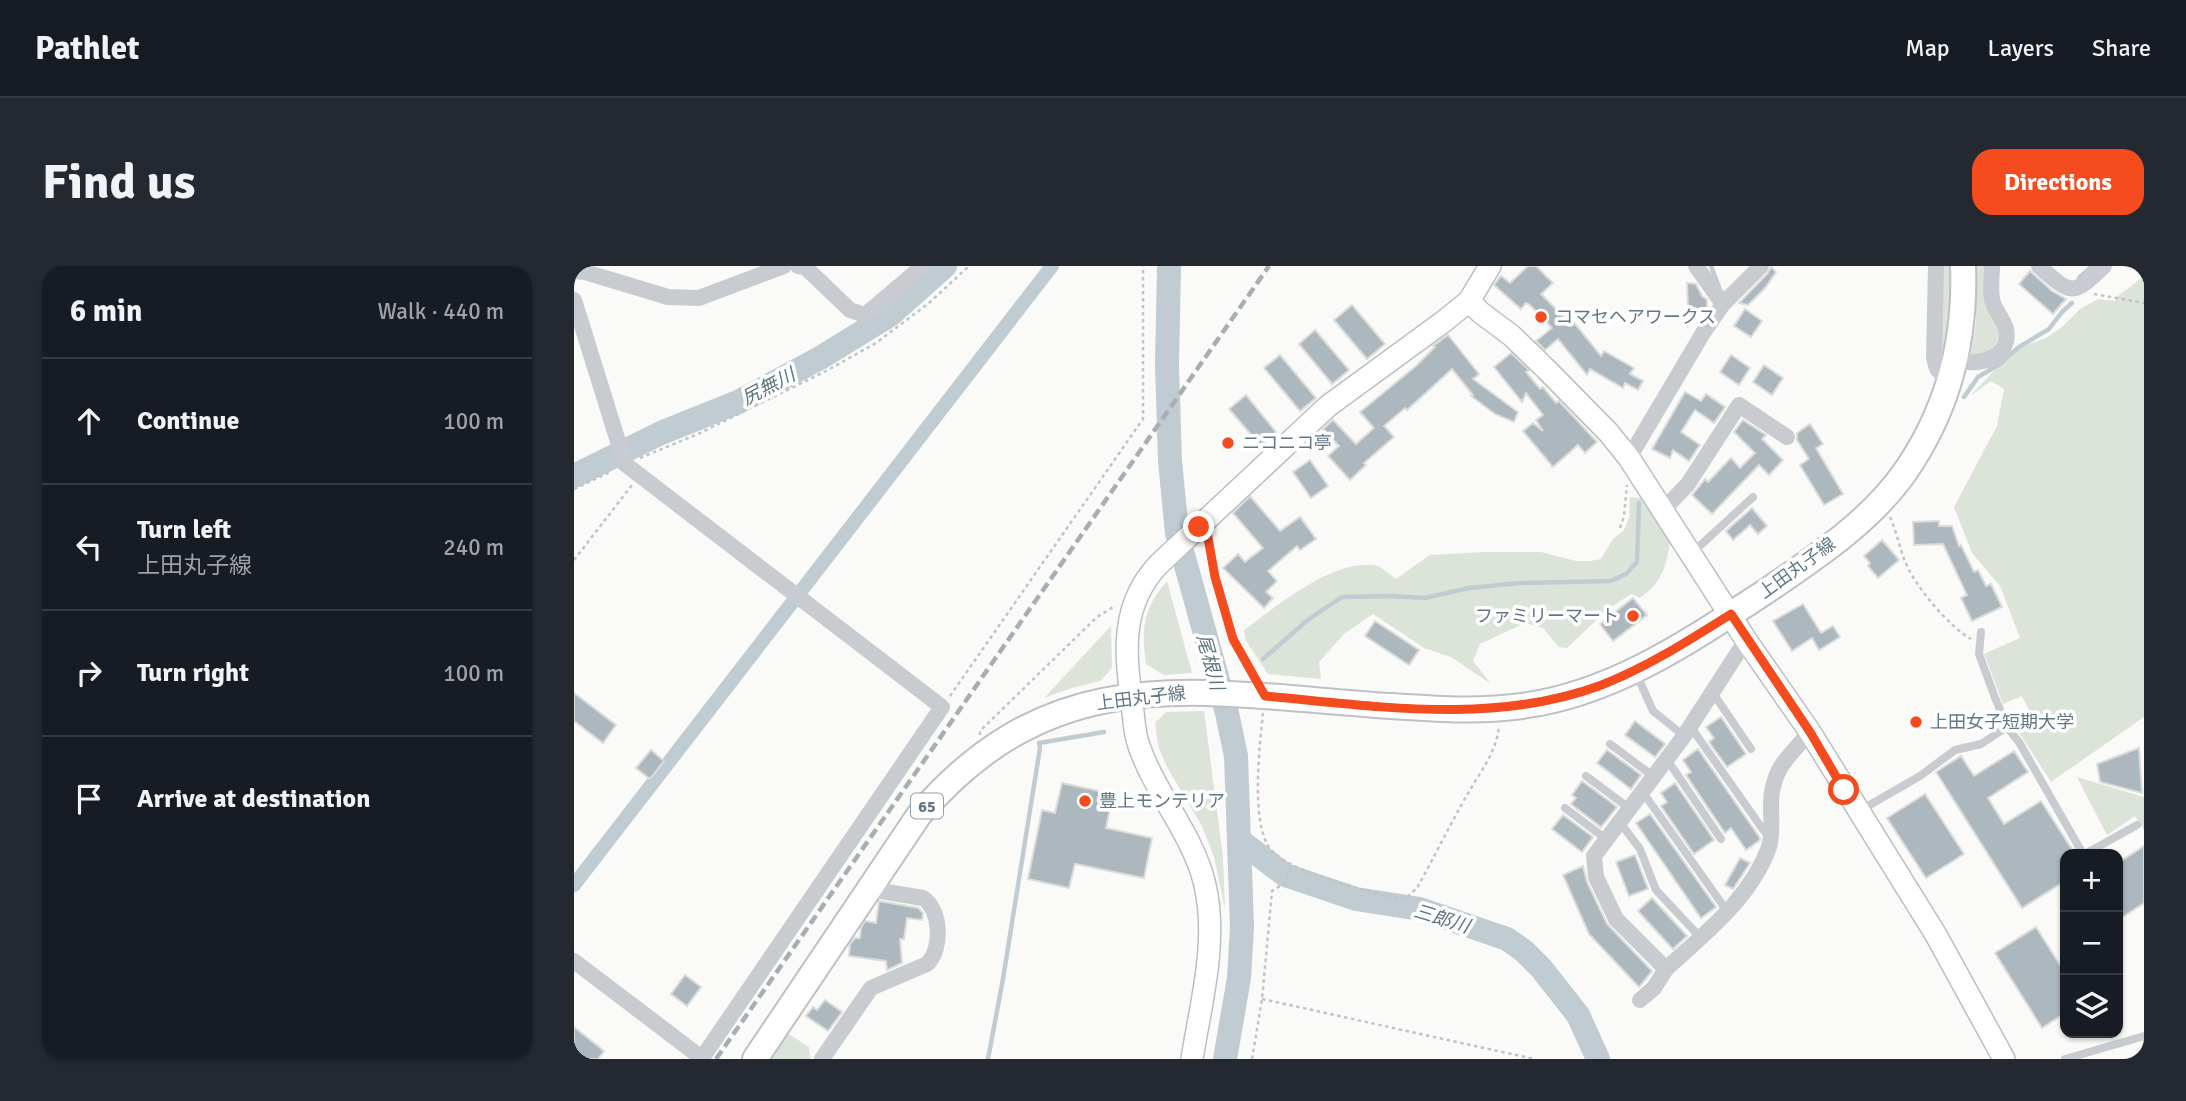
<!DOCTYPE html>
<html lang="en">
<head>
<meta charset="utf-8">
<style>
	body { margin:0; font-family:Signika,"Noto Sans JP",sans-serif; background:#242831; color:#f1f3f6 }
	.controls { position:absolute; right:21px; bottom:21px; display:grid; overflow:hidden; border-radius:14px; box-shadow:0 2px 5px #0004 }
	.controls button { width:63px; height:63px; display:grid; place-items:center; padding:0; border:0; border-bottom:2px solid #363941; background:#171b24; color:#f1f3f6; font:35px sans-serif }
	.stop { position:absolute; width:21px; height:21px; margin:-16px; border:5px solid #f44c1e; border-radius:50%; background:#fff }
	.stop.end { background:#f44c1e; border-color:#fff; box-shadow:0 2px 7px #0008 }
	.list { margin:0; padding:0; list-style:none }
	h2 { display:flex; justify-content:space-between; align-items:center; height:91px; margin:0; padding:0 28px; font-size:30px }
	h2 small { font-size:23px; font-weight:400; color:#9ea1a6 }
	.list li { display:grid; grid-template-columns:46px 1fr auto; gap:21px; align-items:center; box-sizing:border-box; height:126px; padding:0 28px; border-top:2px solid #363941 }
	.list b { display:block; font-size:26px; white-space:nowrap }
	.list p { margin:0; font-size:23px; white-space:nowrap; color:#9ea1a6 }
	.list em { font-size:23px; font-style:normal; color:#9ea1a6 }
	.icon { flex:none; width:38px; height:38px; fill:none; stroke:currentColor; stroke-width:2; stroke-linecap:round; stroke-linejoin:round }
	.map { position:relative; flex:none; width:1570px; height:793px; overflow:hidden; border-radius:21px }
	header { display:flex; align-items:center; gap:42px; box-sizing:border-box; height:98px; padding:0 35px; background:#171b24; border-bottom:2px solid #363941 }
	header strong { font-size:33px }
	nav { display:flex; gap:38px; margin-inline-start:auto; font-size:24px }
	.intro { display:flex; align-items:center; justify-content:space-between; box-sizing:border-box; height:168px; padding:0 42px }
	h1 { margin:0; font-size:49px }
	.button { padding:18px 32px; border-radius:21px; background:#f44c1e; color:#fff; font-size:24px; font-weight:700 }
	main { display:flex; gap:42px; padding:0 42px }
	aside { flex:1; background:#171b24; border-radius:21px; box-shadow:0 2px 5px #0004 }
	.map>svg:first-child { display:block }
</style>
</head>
<body>
<header>
<strong>Pathlet</strong>
<nav><a>Map</a><a>Layers</a><a>Share</a></nav>
</header>
<div class="intro"><h1>Find us</h1><a class="button">Directions</a></div>
<main>
<aside>
<h2>6 min<small>Walk · 440 m</small></h2>
<ul class="list">
<li><svg class="icon" aria-label="ahead" viewBox="0 0 24 24"><path d="M12 20V5M6 11l6-6 6 6"/></svg><div><b>Continue</b></div><em>100 m</em></li>
<li><svg class="icon" aria-label="left" viewBox="0 0 24 24"><path d="M17 20v-9H6M10 6l-5 5 5 5"/></svg><div><b>Turn left</b><p>上田丸子線</p></div><em>240 m</em></li>
<li><svg class="icon" aria-label="right" viewBox="0 0 24 24"><path d="M7 20v-9h11M14 6l5 5-5 5"/></svg><div><b>Turn right</b></div><em>100 m</em></li>
<li><svg class="icon" aria-label="arrive" viewBox="0 0 24 24"><path d="M6 21V4h12l-3 4 3 4H6"/></svg><div><b>Arrive at destination</b></div></li>
</ul>
</aside>
<div class="map">
<svg width="1570" height="793" viewBox="0 0 1570 793">
	<rect width="100%" height="100%" fill="#fafaf8"/>
	<g fill="#dce3d8">
		<path d="M1368 0H1376C1379 28 1376 59 1368 86Z"/>
		<path d="M1402 0H1414L1425 68C1421 86 1413 87 1396 91L1402 56Z"/>
		<path d="M1570 10V451L1477 516 1435 451 1455 444 1448 430 1429 438 1410 388 1446 372 1426 320 1398 287 1380 241 1423 160 1430 123 1417 115 1396 130 1420 105 1437 92 1447 81 1472 72 1487 62 1506 43 1524 33 1541 35 1544 30Z"/>
		<path d="M1056 231 1068 232 1096 277C1092 302 1087 317 1066 332L1057 328 1033 344 993 382 985 381 969 362 951 357 906 378 899 395 917 418 877 391 850 382 799 348 770 368 745 396 747 413 694 408 672 375 670 364C705 339 755 295 800 299 807 300 816 309 822 313L856 289 910 286H967L1002 295H1017L1027 293 1039 273 1050 264 1055 252Z"/>
		<path d="M593 315 618 407 590 409 572 398C567 363 569 342 593 315Z"/>
		<path d="M537 360 538 402 526 415 498 422 470 432Z"/>
		<path d="M630 445 649 591 651 643 640 591 628 560 593 501 584 480 581 457 592 446Z"/>
		<path d="M1503 511 1570 531V564L1561 550 1533 569Z"/>
		<path d="M210 765 235 781 236 793H196L194 791Z"/>
	</g>
	<g fill="none" stroke-linecap="round" stroke-linejoin="round">
		<g stroke="#c0ccd1" stroke-width="4.5">
			<path d="M1137 0 1145 21"/>
			<path d="M1505 12 1518 0"/>
			<path d="M1390 131 1404 111 1426 98 1445 81 1475 63 1488 46 1498 37"/>
			<path d="M689 393 735 353 768 331 816 330 851 332 895 322 946 317 1037 315 1052 308 1063 296 1065 237"/>
			<path d="M414 793 429 713 466 482 465 477 530 466"/>
		</g>
		<path stroke="#c0ccd1" stroke-width="14" d="M0 619 478 0"/>
		<g stroke="#c0ccd1" stroke-width="24">
			<path d="M595 0 593 99 596 195 603 267 653 447 662 490 668 661 665 712 651 793"/>
			<path d="M0 210 87 167 164 136 246 92 316 49 371 0"/>
			<path d="M665 574 711 609 782 633 846 643 933 673 950 685 967 702 1004 749 1024 793"/>
		</g>
	</g>
	<g fill="#adb7be" stroke="#dcdcda" stroke-width="2">
		<path d="M954 0H962L979 17 967 28 995 56 998 54 1027 90 1030 85 1060 102 1056 108 1069 115 1064 124 1051 117 1049 122 1016 103 1013 109 984 73 971 84 962 75 978 62 956 39 952 37 947 43 920 19 927 10 936 17Z"/>
		<path d="M1197 1 1202 6 1191 22 1174 39 1165 37 1194 7Z"/>
		<path d="M1456 5 1478 25 1492 33 1479 48 1445 18Z"/>
		<path d="M1113 17 1122 18 1128 30 1133 34V42L1131 46 1114 45Z"/>
		<path d="M778 39 811 78 793 93 760 54Z"/>
		<path d="M1171 43 1188 55 1177 71 1160 60Z"/>
		<path d="M741 64 775 104 758 118 725 78Z"/>
		<path d="M874 69 905 108 899 113 944 146 940 156 921 148 897 130 899 129 878 103 833 144 831 142 810 160 820 171 790 197 792 199 776 214 754 190 765 180 749 163 759 154 782 178 800 162 786 146 842 100 861 81 859 80Z"/>
		<path d="M937 87 955 104 952 106 966 123 969 121 982 137 985 135 1023 176 1011 187 1004 179 979 201 949 165 959 157 969 165 962 154 969 149 952 127 948 136 920 101Z"/>
		<path d="M706 89 742 132 726 145 690 102Z"/>
		<path d="M1157 89 1176 102 1165 119 1146 106Z"/>
		<path d="M1190 99 1209 112 1198 129 1179 116Z"/>
		<path d="M1111 126 1127 135 1132 128 1151 141 1140 157 1121 144 1107 166 1126 179 1115 195 1099 184 1096 192 1078 183Z"/>
		<path d="M672 129 702 166 686 179 655 143Z"/>
		<path d="M1169 154 1192 169 1188 173 1209 194 1195 209 1185 199 1138 248 1118 229 1131 213 1134 216 1157 192 1166 202 1181 187 1160 166Z"/>
		<path d="M1236 158 1249 178 1242 182 1269 228 1250 239 1226 199 1235 193 1223 174V167Z"/>
		<path d="M736 194 754 220 737 232 719 206Z"/>
		<path d="M676 230 706 265 726 251 742 273 726 284 723 280 694 305 703 315 692 326 699 332 690 342 649 302 664 288 671 296 689 282 659 247Z"/>
		<path d="M1178 242 1193 260 1184 268 1176 259 1159 274 1152 265Z"/>
		<path d="M1365 255V260H1378L1385 280 1387 279 1400 306 1404 304 1412 320 1417 318 1428 341 1398 355 1387 332 1393 329 1369 278 1340 279 1339 256Z"/>
		<path d="M1308 274 1325 294 1304 312 1294 300 1296 297 1290 290Z"/>
		<path d="M1059 332 1073 349 1039 375 1026 358Z"/>
		<path d="M1229 338 1247 367 1259 360 1266 371 1245 384 1238 372 1218 385 1199 355Z"/>
		<path d="M801 355 845 384 835 399 791 370Z"/>
		<path d="M0 427 42 459 29 477 0 455Z"/>
		<path d="M1147 451 1172 488 1153 501 1135 476 1140 472 1132 461Z"/>
		<path d="M1061 455 1091 478 1081 491 1051 469Z"/>
		<path d="M1565 482 1568 527 1526 516 1523 498Z"/>
		<path d="M1124 483 1186 572V574L1172 584 1157 562 1151 567 1112 509 1117 506 1109 494Z"/>
		<path d="M77 484 90 495 76 513 62 502Z"/>
		<path d="M1033 484 1067 509 1057 523 1023 497Z"/>
		<path d="M1440 485 1454 506 1414 532 1430 558 1467 535 1501 588H1491V615L1448 642 1362 506 1387 490 1400 510Z"/>
		<path d="M1008 515 1043 541 1027 561 997 538 1002 532 998 529Z"/>
		<path d="M488 517 539 528 532 562 578 572 570 612 501 598 495 622 454 613 468 544 481 547Z"/>
		<path d="M1101 517 1140 574 1120 588 1087 540 1093 536 1087 527Z"/>
		<path d="M1351 528 1390 588 1352 612 1313 552Z"/>
		<path d="M1076 548 1142 641 1127 652 1062 557Z"/>
		<path d="M989 549 1019 571 1008 586 978 563Z"/>
		<path d="M1570 580V637L1544 654V597Z"/>
		<path d="M1061 589 1074 623 1055 630 1042 596Z"/>
		<path d="M1166 592 1176 597 1159 623 1151 619Z"/>
		<path d="M1009 600 1013 616 1033 658 1078 705 1065 721 1015 668 989 609Z"/>
		<path d="M1078 632 1113 670 1099 683 1064 645Z"/>
		<path d="M305 635 344 642 349 647 348 654 333 652 330 673H326L328 697 313 704 312 695 275 690 276 678 281 672H286L287 662 291 655 302 657Z"/>
		<path d="M1462 661 1491 707V747L1468 762 1421 687Z"/>
		<path d="M111 709 127 721 113 740 97 728Z"/>
		<path d="M251 734 268 746 254 765 232 750 239 741 243 744Z"/>
		<path d="M0 761 30 785 24 793H0Z"/>
	</g>
	<g fill="none" stroke-linecap="round" stroke-linejoin="round">
		<g stroke="#b9c0c5" stroke-width="24">
			<g id="secondary">
				<path d="M895 35 906 46 938 70 972 103 1034 166 1055 192 1172 374 1236 466 1362 669 1430 793"/>
				<path d="M618 793C627 736 644 676 631 619 619 568 582 529 565 480 560 467 560 452 558 438 551 386 546 339 585 298L754 140 869 56 895 35 916 0"/>
			</g>
		</g>
		<g stroke="#bdc1c5" stroke-width="28">
			<path id="primary" d="M181 793 345 549C483 388 629 428 816 440 860 443 903 446 948 440 1039 428 1116 375 1191 326 1241 292 1296 256 1331 206 1374 144 1392 75 1389 0"/>
		</g>
		<g stroke="#c1c4c6" stroke-width="2.5" stroke-dasharray="3.5 3.5" stroke-linecap="butt">
			<path d="M1520 28 1570 37"/>
			<path d="M66 192 124 168 252 105 302 77 355 37 395 0"/>
			<path d="M0 223 38 205"/>
			<path d="M1316 251C1322 264 1325 279 1330 293 1339 318 1375 361 1397 373"/>
			<path d="M1046 262 1050 250 1053 219"/>
			<path d="M634 274 641 311 659 373 679 409"/>
			<path d="M0 294 58 219"/>
			<path d="M376 430 569 153V0"/>
			<path d="M689 447C686 478 675 563 699 586 716 601 737 607 758 614 782 622 806 630 831 633L843 622C861 590 877 556 896 524 908 503 923 485 925 459"/>
			<path d="M406 469V465L523 351 539 341H542"/>
			<path d="M688 733 960 793"/>
			<path d="M678 793 688 733 698 625 711 617 719 599"/>
		</g>
		<g stroke="#c8ccd0" stroke-width="8">
			<path d="M1117 288 1179 231"/>
			<path d="M1407 366 1405 388 1420 429 1433 461 1445 476 1509 588"/>
			<path d="M1062 407 1079 445 1110 470"/>
			<path d="M1139 427 1177 483"/>
			<path d="M1116 460 1195 572"/>
			<path d="M1036 478 1079 510"/>
			<path d="M1092 492 1147 573"/>
			<path d="M1012 510 1055 542"/>
			<path d="M1068 525 1153 645"/>
			<path d="M991 542 1032 573"/>
			<path d="M1287 544 1346 510 1381 484 1407 478 1433 461"/>
			<path d="M1045 555 1066 583 1082 624 1127 672"/>
			<path d="M1511 588 1563 559"/>
			<path d="M1491 793 1570 770"/>
		</g>
		<g stroke="#c8ccd0" stroke-width="16">
			<path d="M224 0 231 1 276 44 291 49 349 0"/>
			<path d="M1122 0 1149 38"/>
			<path d="M1362 0 1360 92 1363 103 1376 115"/>
			<path d="M1465 0C1498 30 1499 30 1530 0"/>
			<path d="M0 5 11 6 94 31 125 32 210 0"/>
			<path d="M0 34 51 198 368 441 128 792"/>
			<path d="M1382 94C1404 101 1438 92 1432 63 1429 52 1420 44 1418 33 1416 22 1418 11 1418 0"/>
			<path d="M1055 192 1129 67 1149 38 1187 0"/>
			<path d="M1089 244 1114 218 1165 139 1213 171"/>
			<path d="M1172 374 1110 470 1020 590 1022 611 1042 653 1092 703C1130 668 1177 632 1195 581 1199 568 1197 553 1197 539 1197 504 1214 491 1236 466"/>
			<path d="M0 695 129 793"/>
			<path d="M1066 734 1080 722 1092 703"/>
			<path d="M248 793 297 722 353 698C369 683 367 643 349 632L295 623"/>
		</g>
		<use href="#secondary" stroke="#fff" stroke-width="21"/>
		<use href="#primary" stroke="#fff" stroke-width="24"/>
		<path stroke="#a7afb5" stroke-width="4.5" stroke-dasharray="10 5" stroke-linecap="butt" d="M142 793 695 0"/>
	</g>
	<g fill="none" stroke-linecap="round" stroke-linejoin="round">
		<path stroke="#f44c1e" stroke-width="9" d="M625 261 631 255 641 311 659 373 691 430C802 440 918 459 1025 420 1072 402 1114 375 1157 348L1236 466 1270 524"/>
	</g>
	<g fill="#f44c1e" stroke="#fff" stroke-width="2.5">
		<circle cx="967" cy="51" r="7"/>
		<circle cx="654" cy="177" r="7"/>
		<circle cx="1059" cy="350" r="7"/>
		<circle cx="1342" cy="456" r="7"/>
		<circle cx="511" cy="535" r="7"/>
	</g>
	<g text-anchor="middle" stroke-width="7" stroke-linejoin="round" paint-order="stroke">
		<rect fill="#fff" stroke="#91a0aa" stroke-width="2" x="337" y="527.5" width="32" height="25" rx="5"/>
		<g font-size="16" font-weight="bold" fill="#627786">
			<text x="353" y="546">65</text>
		</g>
		<g font-size="18" fill="#627786" stroke="#fff" text-anchor="start">
			<text x="981" y="57">コマセヘアワークス</text>
			<text x="668" y="183">ニコニコ亭</text>
			<text x="1045" y="356" text-anchor="end">ファミリーマート</text>
			<text x="1356" y="462">上田女子短期大学</text>
			<text x="525" y="541">豊上モンテリア</text>
		</g>
		<g font-size="18" fill="#627786" stroke="#fff">
			<text transform="translate(1223 302) rotate(-36)" y="6">上田丸子線</text>
			<text transform="translate(567 432) rotate(-7)" y="6">上田丸子線</text>
		</g>
		<g font-size="19" font-style="italic" fill="#5e767e" stroke="#fff">
			<text transform="translate(194 120) rotate(-28)" y="7">尻無川</text>
			<text transform="translate(637 396) rotate(75)" y="7">尾根川</text>
			<text transform="translate(868 652) rotate(17)" y="7">三郎川</text>
		</g>
	</g>
</svg>
<div class="controls">
<button>+</button>
<button>−</button>
<button><svg class="icon" aria-label="layers" viewBox="0 0 24 24"><path d="M12 4l9 5-9 5-9-5zM3 14l9 5 9-5"/></svg></button>
</div>
<div class="stop" style="left:1270px;top:524px"></div>
<div class="stop end" style="left:625px;top:261px"></div>
</div>
</main>
</body>
</html>
